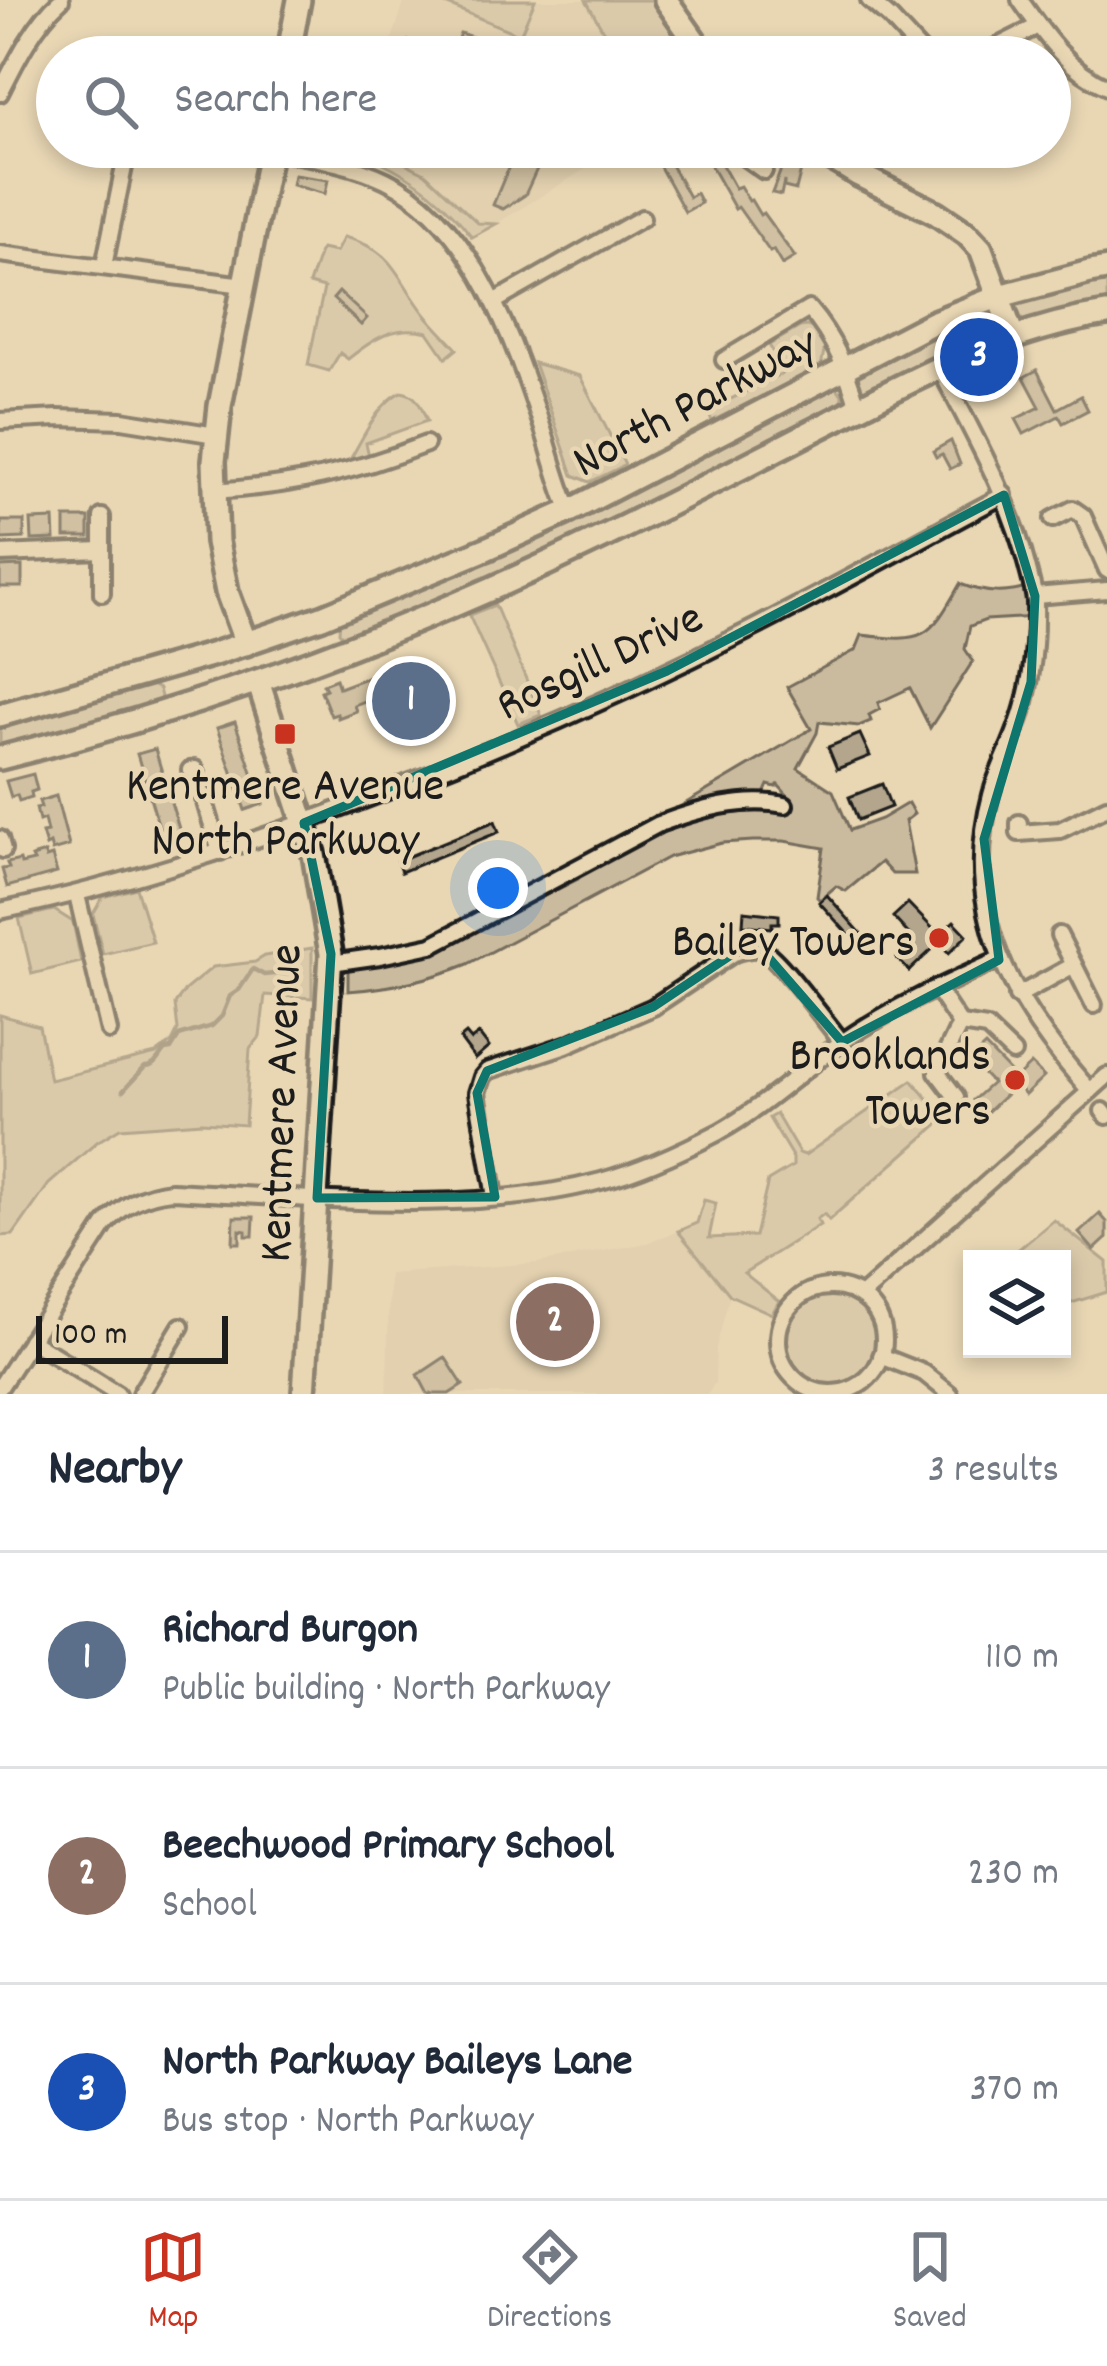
<!DOCTYPE html>
<html lang="en">
<head>
<meta charset="utf-8">
<style>
	body { margin:0; font-family:Dekko,sans-serif; background:#f6f6f7; color:#1f2937 }
	.controls { position:absolute; right:36px; bottom:36px; display:grid; overflow:hidden; border-radius:0px; box-shadow:0 6px 18px #0003 }
	.controls button { width:108px; height:108px; display:grid; place-items:center; padding:0; border:0; border-bottom:3px solid #e0e1e3; background:#fff; color:#1f2937; font:60px sans-serif }
	.scale { position:absolute; left:36px; bottom:30px; width:192px; box-sizing:border-box; padding-left:12px; border:6px solid #1c1c1c; border-top:0; font-size:33px; line-height:42px; white-space:nowrap; color:#1c1c1c; -webkit-text-stroke:9px #e9d7b4; paint-order:stroke }
	.you { position:absolute; left:498px; top:888px; width:42px; height:42px; margin:-30px; border:9px solid #fff; border-radius:50%; background:#1a73e8; box-shadow:0 0 0 18px #1a73e833 }
	.badge { display:grid; place-items:center; width:78px; height:78px; border-radius:50%; background:#c8321e; color:#fff; font-size:39px; font-weight:700 }
	.pin { position:absolute; translate:-50% -50%; border:6px solid #fff; box-shadow:0 3px 12px #0006 }
	.list { margin:0; padding:0; list-style:none }
	h2 { display:flex; justify-content:space-between; align-items:center; height:156px; margin:0; padding:0 48px; font-size:51px }
	h2 small { font-size:39px; font-weight:400; color:#747a83 }
	.list li { display:grid; grid-template-columns:78px 1fr auto; gap:36px; align-items:center; box-sizing:border-box; height:216px; padding:0 48px; border-top:3px solid #e0e1e3 }
	.list b { display:block; font-size:45px; white-space:nowrap }
	.list p { margin:0; font-size:39px; white-space:nowrap; color:#747a83 }
	.list em { font-size:39px; font-style:normal; color:#747a83 }
	.icon { flex:none; width:66px; height:66px; fill:none; stroke:currentColor; stroke-width:2; stroke-linecap:round; stroke-linejoin:round }
	.map { position:relative; flex:none; width:1107px; height:1394px; overflow:hidden }
	.search { position:absolute; background:#fff; box-shadow:0 6px 18px #0003; left:36px; right:36px; top:36px; height:132px; display:flex; align-items:center; gap:30px; box-sizing:border-box; padding:0 42px; border-radius:66px; color:#747a83; font-size:45px }
	.sheet { height:804px; background:#fff }
	nav { display:flex; justify-content:space-around; align-items:center; box-sizing:border-box; height:168px; border-top:3px solid #e0e1e3; background:#fff; font-size:33px; color:#747a83 }
	nav a { display:grid; justify-items:center; gap:6px }
	nav .on { color:#c8321e }
	.map>svg:first-child { display:block }
</style>
</head>
<body>
<div class="map">
<svg width="1107" height="1394" viewBox="0 0 1107 1394">
	<rect width="100%" height="100%" fill="#e9d7b4"/>
	<filter id="ink" filterUnits="userSpaceOnUse"><feTurbulence type="fractalNoise" baseFrequency=".00833" numOctaves="2"/><feDisplacementMap in="SourceGraphic" scale="24" xChannelSelector="R" yChannelSelector="G"/><feConvolveMatrix kernelMatrix="1 2 1 2 8 2 1 2 1" color-interpolation-filters="sRGB"/></filter>
	<g filter="url(#ink)">
		<g fill="#d9c8a8">
			<path d="M405 0H586L618 57H386Z"/>
			<path d="M365 147H621L496 224 478 223 382 152Z"/>
			<path d="M678 1231 730 1295 716 1348 715 1383 708 1394H387L389 1274 537 1263 647 1243Z"/>
		</g>
		<g fill="#cbbb9e" stroke="#746c5d" stroke-width="3">
			<path d="M436 0H535L520 35Z"/>
			<path d="M586 0H657L697 57H618Z"/>
			<path d="M382 152 425 173 478 223 496 224 472 237C447 203 418 179 379 161Z"/>
			<path d="M344 237C395 250 396 277 425 314 435 326 447 338 457 349L446 358 428 332C395 324 373 339 348 359L340 353 329 371 308 365 324 288 309 284 321 249 336 252Z"/>
			<path d="M1107 277V304L1058 313 1014 326 1009 305 1017 297Z"/>
			<path d="M987 312 995 321 991 334 936 357 871 392 862 390 856 383 858 371 924 335Z"/>
			<path d="M807 326 813 328 825 345 821 367 712 421 707 411 785 372 769 345 800 327Z"/>
			<path d="M534 363 580 376 625 465 590 482 573 475Z"/>
			<path d="M828 386 837 388 842 395 841 407 501 577 345 638 339 632 340 619Z"/>
			<path d="M401 392C418 394 421 407 427 421L366 443 369 456 348 463C363 439 376 405 401 392Z"/>
			<path d="M960 584C986 594 1007 595 1032 586L1035 617 986 620 970 626 965 649 973 661 930 728 910 688 878 703 880 709 869 715 871 721 859 726 819 722 817 733 798 768 833 791 850 830 881 819 908 803 914 814 905 821 915 874H892L881 862 846 891 836 886 820 900 817 897 824 848 784 841H753L722 843 669 857 468 964C429 980 390 988 348 991V967L434 951 578 879 582 873C657 832 702 805 790 813L792 800 778 785 776 787 768 785 764 794 755 798 676 809 811 729 787 687 856 650 862 635C925 643 929 639 960 584Z"/>
			<path d="M495 605 541 715 518 724 469 615Z"/>
			<path d="M148 683 159 689 161 697 157 705 0 751V724Z"/>
			<path d="M136 888 153 942 103 954 93 914 103 897Z"/>
			<path d="M54 910 73 922 81 962 32 974 19 918Z"/>
			<path d="M312 948V998L265 995 260 1037 250 1049 245 1125 202 1122 120 1128 97 1142 49 1184 13 1235 0 1236V1015L39 1026 50 1080 156 1054 172 1042 178 1030 175 1004 186 989 213 967 255 962 265 956Z"/>
			<path d="M912 1080 945 1118 829 1220 824 1214 817 1219 820 1225 744 1273 779 1301 772 1314 730 1295 678 1231 697 1223 704 1200 716 1203 709 1238 755 1236 768 1181 793 1166V1158L769 1118 776 1114 799 1153 805 1155Z"/>
			<path d="M1054 1220 1107 1262V1292L1062 1306V1259H1007Z"/>
			<circle cx="830" cy="1340" r="45"/>
		</g>
		<g fill="none" stroke-linecap="round" stroke-linejoin="round">
			<path stroke="#6a6356" stroke-width="4.5" d="M123 1091 145 1067C156 1067 158 1057 165 1050L171 1049 179 1036 212 1026 222 1016 230 996 239 990 253 969 264 975 293 972"/>
		</g>
		<g fill="#b3a68d" stroke="#1c1c1c" stroke-width="3">
			<path d="M460 33 478 39 477 43 512 57H471L473 53 464 46 466 41 458 38Z"/>
			<path d="M408 41 432 50 435 44 462 55 402 57Z"/>
			<path d="M517 147H547L525 195 503 209 493 205Z"/>
			<path d="M649 147H661L689 197 696 193 701 203 685 212Z"/>
			<path d="M717 156 735 188 740 186 749 201 751 200 760 215 763 213 795 257 782 265 773 250 770 252 738 207 735 209 708 161Z"/>
			<path d="M782 167 801 170 796 190 784 187V181L781 195 772 193Z"/>
			<path d="M294 175 328 180 325 194 292 185Z"/>
			<path d="M339 292 367 318 361 325 333 299Z"/>
			<path d="M1037 370 1057 409 1081 396 1088 410 1063 423 1059 416 1024 434 1016 419 1040 407 1024 377Z"/>
			<path d="M951 441 960 464 950 469 942 454 936 457 933 451Z"/>
			<rect x="65" y="518" width="24" height="19"/>
			<path d="M54 519 55 539 32 540 31 520Z"/>
			<path d="M1 521H24V538L1 539Z"/>
			<path d="M22 566V587H0V567Z"/>
			<path d="M392 668 399 686 396 687 400 698 425 687 431 703 398 714 393 703 384 706 380 695 354 705 356 711 338 718 337 714 331 716 321 691 326 689 323 684 336 679 339 688Z"/>
			<path d="M235 722 263 804 245 810 217 728Z"/>
			<path d="M860 734 870 756 837 769 828 747Z"/>
			<path d="M155 749 180 832 162 837 137 754Z"/>
			<path d="M33 774 37 790 31 792 32 797 19 801 17 795 11 797 6 781Z"/>
			<path d="M882 784 891 807 858 820 849 797Z"/>
			<path d="M56 796 69 846 52 851 50 844 46 846 42 833 47 832 44 819 39 821 36 808 41 807 39 801Z"/>
			<path d="M495 821 499 832 401 872 397 861Z"/>
			<path d="M45 853 46 858 52 856 57 873 7 887 2 869 9 868 7 863 20 860 21 864 34 861 32 857Z"/>
			<path d="M827 895 866 939 858 945 819 902Z"/>
			<path d="M908 903 939 935 954 921 967 935 949 953 939 943 909 971 897 958 915 941 893 917Z"/>
			<path d="M744 911 779 915V923H772V928L743 925Z"/>
			<path d="M466 1034 471 1040 479 1034 489 1047 475 1059 460 1039Z"/>
			<path d="M985 1046 1016 1078 1031 1064 1044 1077 1025 1095 1016 1085 986 1113 973 1100 992 1083 970 1060Z"/>
			<path d="M1100 1214 1107 1222V1238L1094 1250 1079 1233Z"/>
			<path d="M234 1217H254L253 1236H246V1231L240 1230V1243H233Z"/>
			<path d="M445 1357 463 1385 449 1394H428L418 1375Z"/>
		</g>
		<g fill="none" stroke-linecap="round" stroke-linejoin="round">
			<g stroke="#1c1c1c" stroke-width="22">
				<g id="street">
					<path d="M869 0 890 18 926 57"/>
					<path d="M1020 0C1044 34 1068 70 1107 87"/>
					<path d="M976 57 1038 26"/>
					<path d="M0 93C16 61 34 24 61 0"/>
					<path d="M730 147 764 171"/>
					<path d="M270 150C308 157 351 163 386 180 475 223 515 345 544 432 552 458 559 486 570 511"/>
					<path d="M857 174 871 147"/>
					<path d="M0 254 244 285"/>
					<path d="M104 266 128 147"/>
					<path d="M494 302 642 218"/>
					<path d="M724 360 809 309C835 339 847 371 858 407"/>
					<path d="M939 367C972 432 1009 495 1027 566 1030 578 1034 590 1035 602 1036 644 1032 687 1017 727 1009 750 997 772 991 795 959 915 1014 1005 1090 1091"/>
					<path d="M0 421 58 418 122 420 216 435"/>
					<path d="M213 491C293 486 352 473 426 444"/>
					<path d="M102 517V593"/>
					<path d="M1053 519 1073 509 1083 516 1107 570"/>
					<path d="M0 554 102 550"/>
					<path d="M1035 596 1107 590"/>
					<path d="M190 770 195 769 220 852"/>
					<path d="M1019 823V833L1060 830 1107 807"/>
					<path d="M0 839 3 850"/>
					<path d="M77 895 109 1031"/>
					<path d="M0 911C134 883 263 839 390 790 515 742 637 688 756 627 839 585 921 539 1004 495"/>
					<path d="M1059 935 1094 1005"/>
					<path d="M331 963 380 956 432 945 659 824C697 810 744 796 785 805"/>
					<path d="M936 988 960 1024 937 1072 956 1097"/>
					<path d="M1017 996 1074 965"/>
					<path d="M960 1024 987 1028 1013 1053"/>
					<path d="M1103 1111 1107 1116"/>
					<path d="M495 1197 477 1093 482 1077 487 1071 566 1045 653 1007 734 953C743 950 755 947 763 950 779 958 828 1025 842 1042"/>
					<circle cx="831" cy="1340" r="53"/>
					<path d="M861 1296 1107 1076"/>
					<path d="M30 1340 117 1394"/>
					<path d="M881 1356 924 1373 950 1394"/>
					<path d="M0 1387 105 1225C123 1204 144 1194 171 1191 308 1197 467 1217 601 1181 642 1170 681 1152 719 1132 764 1107 802 1070 845 1040 893 1007 945 984 999 960"/>
					<path d="M140 1394 181 1326"/>
				</g>
			</g>
			<g stroke="#1c1c1c" stroke-width="30">
				<g id="secondary">
					<path d="M666 0 706 57"/>
					<path d="M288 57 299 0"/>
					<path d="M812 147 857 174 936 213 967 234 981 249 1013 336"/>
					<path d="M246 644 227 592 217 542 214 461 220 406 271 147"/>
					<path d="M258 681 314 854 331 954 304 1394"/>
					<path d="M0 715 214 654 322 617 486 549 570 511 932 323 1000 296 1090 272 1107 269"/>
					<path d="M0 758C209 706 410 631 603 537 685 498 765 455 846 414 929 371 1013 328 1107 314"/>
				</g>
			</g>
			<use href="#street" stroke="#e9d7b4" stroke-width="14"/>
			<use href="#secondary" stroke="#e9d7b4" stroke-width="21"/>
		</g>
	</g>
	<path d="M0 0H1107V1394H0ZM1004 495 1035 596 1031 682 984 839 999 960 842 1042 762 950 734 953 653 1007 487 1071 477 1093 495 1197 317 1198 331 954 304 823 667 671Z" fill="#e9d7b4" fill-opacity=".55" fill-rule="evenodd"/>
	<path fill="none" stroke="#0f766e" stroke-width="9" stroke-linejoin="round" d="M1004 495 1035 596 1031 682 984 839 999 960 842 1042 762 950 734 953 653 1007 487 1071 477 1093 495 1197 317 1198 331 954 304 823 667 671Z"/>
	<g fill="#c8321e" stroke="#e9d7b4" stroke-width="4.5">
		<rect x="273" y="722" width="24" height="24" rx="6"/>
		<circle cx="939" cy="938" r="12"/>
		<circle cx="1015" cy="1080" r="12"/>
	</g>
	<g text-anchor="middle" stroke-width="9" stroke-linejoin="round" paint-order="stroke">
		<g font-size="48" fill="#1c1c1c" stroke="#e9d7b4">
			<text transform="translate(693 399) rotate(-28)" y="17">North Parkway</text>
			<text transform="translate(598 658) rotate(-25)" y="17">Rosgill Drive</text>
			<text transform="translate(277 1103) rotate(-88)" y="17">Kentmere Avenue</text>
		</g>
		<g font-size="48" fill="#1c1c1c" stroke="#e9d7b4" text-anchor="end">
			<text x="285" y="799" text-anchor="middle">Kentmere Avenue<tspan x="285" dy="55">North Parkway</tspan></text>
			<text x="915" y="955">Bailey Towers</text>
			<text x="991" y="1069">Brooklands<tspan x="991" dy="55">Towers</tspan></text>
		</g>
	</g>
</svg>
<div class="controls">
<button><svg class="icon" aria-label="layers" viewBox="0 0 24 24"><path d="M12 4l9 5-9 5-9-5zM3 14l9 5 9-5"/></svg></button>
</div>
<div class="scale">100 m</div>
<div class="you"></div>
<div class="pin badge" style="left:411px;top:701px;background:#5c6f8a">1</div>
<div class="pin badge" style="left:555px;top:1322px;background:#8d6e63">2</div>
<div class="pin badge" style="left:979px;top:357px;background:#1a4fb4">3</div>
<div class="search"><svg class="icon" aria-label="search" viewBox="0 0 24 24"><circle cx="10" cy="10" r="6"/><path d="M15 15l6 6"/></svg>Search here</div>
</div>
<section class="sheet">
<h2>Nearby<small>3 results</small></h2>
<ul class="list">
<li><span class="badge" style="background:#5c6f8a">1</span><div><b>Richard Burgon</b><p>Public building · North Parkway</p></div><em>110 m</em></li>
<li><span class="badge" style="background:#8d6e63">2</span><div><b>Beechwood Primary School</b><p>School</p></div><em>230 m</em></li>
<li><span class="badge" style="background:#1a4fb4">3</span><div><b>North Parkway Baileys Lane</b><p>Bus stop · North Parkway</p></div><em>370 m</em></li>
</ul>
</section>
<nav>
<a class="on"><svg class="icon" aria-label="map" viewBox="0 0 24 24"><path d="M3 6l6-2 6 2 6-2v14l-6 2-6-2-6 2zM9 4v14M15 6v14"/></svg>Map</a>
<a><svg class="icon" aria-label="directions" viewBox="0 0 24 24"><path d="M12 3l9 9-9 9-9-9zM9 14v-3h6M13 9l2 2-2 2"/></svg>Directions</a>
<a><svg class="icon" aria-label="saved" viewBox="0 0 24 24"><path d="M7 4h10v16l-5-4-5 4z"/></svg>Saved</a>
</nav>
</body>
</html>
